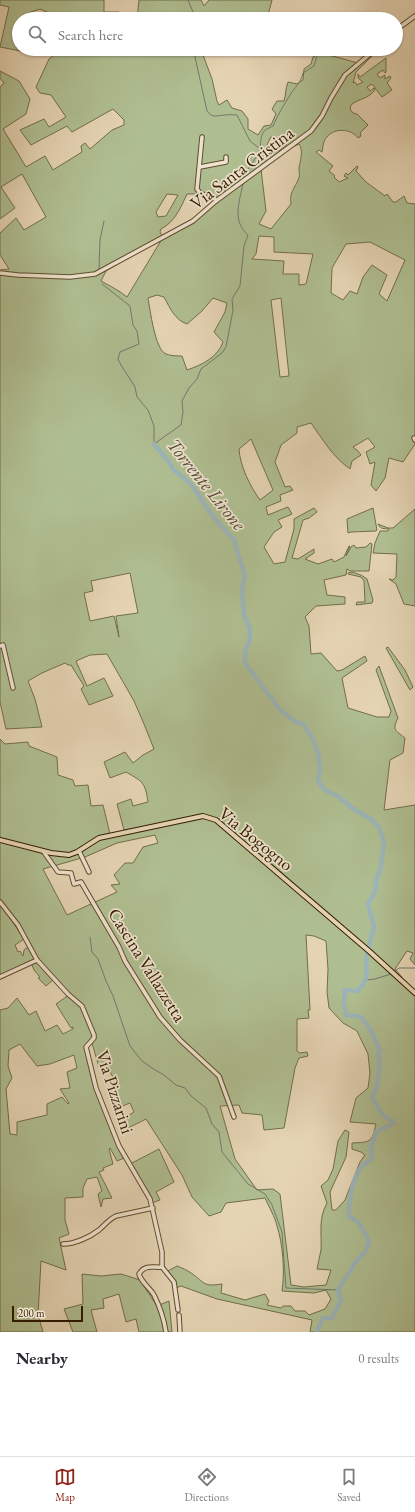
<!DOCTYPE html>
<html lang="en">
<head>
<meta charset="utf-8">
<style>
	body { margin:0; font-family:"EB Garamond",serif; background:#f2f2f3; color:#2b2b33 }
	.scale { position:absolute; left:12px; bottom:10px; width:71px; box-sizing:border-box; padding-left:4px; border:2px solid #361d00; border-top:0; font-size:11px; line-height:14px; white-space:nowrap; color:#361d00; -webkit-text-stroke:3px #eee3ce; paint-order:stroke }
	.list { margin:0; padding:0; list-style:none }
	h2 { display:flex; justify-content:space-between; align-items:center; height:52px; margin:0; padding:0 16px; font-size:17px }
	h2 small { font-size:13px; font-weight:400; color:#7c7c81 }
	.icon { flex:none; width:22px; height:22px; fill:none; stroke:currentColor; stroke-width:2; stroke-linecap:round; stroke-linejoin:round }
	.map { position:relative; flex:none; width:415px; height:1332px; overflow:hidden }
	.search { position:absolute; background:#fff; box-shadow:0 1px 3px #0004; left:12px; right:12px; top:12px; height:44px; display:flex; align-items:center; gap:10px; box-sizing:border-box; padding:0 14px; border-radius:22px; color:#7c7c81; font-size:15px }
	.sheet { height:124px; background:#fff }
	nav { display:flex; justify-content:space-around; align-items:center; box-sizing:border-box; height:56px; border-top:1px solid #e1e1e2; background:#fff; font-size:11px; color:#7c7c81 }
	nav a { display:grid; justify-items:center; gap:2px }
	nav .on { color:#8f2418 }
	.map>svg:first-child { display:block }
</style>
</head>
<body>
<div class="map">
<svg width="415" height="1332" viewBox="0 0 415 1332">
	<rect width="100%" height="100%" fill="#e5d4b4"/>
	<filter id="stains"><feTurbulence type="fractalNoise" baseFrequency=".005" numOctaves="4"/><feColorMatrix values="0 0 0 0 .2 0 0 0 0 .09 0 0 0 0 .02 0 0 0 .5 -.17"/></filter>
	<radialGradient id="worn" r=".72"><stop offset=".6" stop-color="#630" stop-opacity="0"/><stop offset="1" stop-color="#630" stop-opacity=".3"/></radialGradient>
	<g fill="#afbe91" stroke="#726e48" fill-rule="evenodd">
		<path d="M0 0H104V12H119V19H66L65 14 60 13 58 17 40 9 28 13 26 19H19V49H21V51L0 47 9 7 0 5Z"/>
		<path d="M139 0H201L204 6 209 0H272L267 19H137Z"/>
		<path d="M59 49H213L203 55 212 79 217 101 219 105 227 100 232 108 242 111 248 119V129L258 135 264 126 271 125 276 114 272 109 277 101H284C286 95 285 90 288 82L297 84 303 80 304 69 311 64 313 57 315 56 318 52 358 63 345 74H343L342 78 378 49H379L356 72 353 83 355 82 357 85 363 82 358 78V74L360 77 386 58V72L385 73 383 70 377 74 380 78 385 75V79L390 76 391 78 387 83 392 90 382 97 372 84 367 87 370 91 374 88 375 90C367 100 359 98 351 105L350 109 353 113 357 114 368 125 360 133 361 136 358 138C352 129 335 127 327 137 323 141 323 147 322 152L319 150 316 152 333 166 329 171 335 176 334 177 339 182 348 178 344 176 346 173 348 175 357 166 358 167 356 171 366 182 385 196 387 194 393 202H396L404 196 407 203 415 204V444L403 462 389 458 385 478 376 491 371 485 375 462 370 464 366 452 375 447 368 438 353 447 358 451 361 455 352 461 350 469C333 457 323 440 311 423L297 427V433L281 445 275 462 285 487 290 486 293 490 280 495 281 501 266 507 268 515 288 507 292 514 278 520 282 527 274 532 264 547 274 564 285 562 294 529V519L314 508 317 512 309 518 303 520 292 558 298 559 314 549V553L305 559 318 564 332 559 334 562 344 557 349 546H350L346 556 351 547 354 545 356 548 366 547 370 543 372 544 369 571H350L347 569 346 575 324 580 327 595 345 597V604L316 606 305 617 309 626 311 654 321 653 337 671 342 670 365 656 367 661 342 678 348 708 377 717H389L391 711 376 670 379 666 398 718C392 730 395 730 405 738L403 753 390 760 384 810 415 805V965L410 959 413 953 407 951 395 969 402 977 401 983 415 995V1332H310L312 1320 217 1299 181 1286 176 1288 168 1271 177 1266C182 1268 187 1270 191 1273 206 1283 202 1287 222 1284L221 1293 245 1300 265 1294 269 1301 267 1305 281 1308 283 1306H291L295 1311H305L309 1315 325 1309 331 1299 326 1290 314 1293 282 1291C285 1273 283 1244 277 1226 275 1217 269 1207 265 1198L226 1203 221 1212 209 1216 192 1197 182 1175 146 1119 128 1128 123 1119 134 1112 130 1103 120 1107 110 1089 117 1085 108 1068 99 1067 92 1043 93 1038 87 1044 94 1085 124 1158 117 1161 110 1148 109 1149 113 1164 103 1168 104 1170 99 1172 112 1198 103 1199 101 1207 98 1194 102 1191 97 1177 87 1179 83 1188V1197L65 1198V1220L69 1234 59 1238 66 1270 41 1261 38 1315 43 1332H0V1010L8 1008 17 998 29 1015 36 1011 45 1031 57 1025 63 1034 73 1029V1027L71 1028 56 1004 69 995 59 982 38 959 18 925 0 901V841L50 854 69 856 98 840 165 823 124 830 117 804 131 799 133 806 148 802C145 782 143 782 126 772L110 778 104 762 125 752 133 763 143 755 154 749 144 724 134 701 107 654 90 655 76 661 87 686 104 678 113 696 89 705 81 689 84 686 71 665H68L65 663 42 673 28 681 35 699 42 727 6 729 0 702V270L9 269 0 255V233L16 218 24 230 46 217 22 174 1 187 15 208 0 219V87L4 83 0 78V71L19 81 30 99 26 114 3 129 26 167 45 156 53 170 82 152 81 146 85 143 90 149 112 130 124 125V120L113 109 72 132 67 126 31 145 20 130 44 119 49 127 66 117 51 95 40 93 36 87 49 59 58 52ZM271 137 287 144 279 151 266 147ZM299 144C304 151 300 161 299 168 299 172 300 175 299 178 295 188 289 192 291 204L271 229 259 224 266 211 261 169 216 202 187 225 162 239 127 297C120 291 110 286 101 281L106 271 163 237 160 232 161 229C175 222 181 207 187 194H199L196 190 199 166C198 191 193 190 217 200L280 154 279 152 280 153ZM167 194 178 195 166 216 158 217 156 212ZM259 236 274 237V252L313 254 306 284 299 285V274H283L284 261 252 259 256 254ZM370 242 405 260 387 301 379 294 387 275 372 265 363 277 357 294 350 291 343 300 331 293 332 268 346 244ZM157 295 164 297C170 308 175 320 187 324L202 311 213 298 227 303 225 312 214 332 223 342C218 357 202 365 187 370L182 356C177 356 171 356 166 354 155 350 150 309 148 298ZM281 298 289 376 280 377 271 300ZM251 439 273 490 260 500C250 486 240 466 239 449ZM130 573 138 613 116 616 119 637 114 616 90 621 84 593 93 591 91 581ZM155 835 158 843 143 847 133 863H125L114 875 120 884 111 885 117 892 67 915 43 869 85 857 117 843ZM306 935 314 936 326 941 328 969 327 992 329 1008 343 1023 357 1031 368 1054 370 1073 368 1088 356 1098 350 1122 376 1124C372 1143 370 1142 352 1143V1149L361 1152 365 1155 360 1162 345 1200 336 1210H332L330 1192 346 1157 349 1132 345 1130 338 1141 333 1169 328 1180 321 1186 327 1203C318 1219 322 1233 321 1250 320 1256 318 1263 317 1269L331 1270 326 1285 304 1287 291 1285 280 1194 273 1189 257 1190 235 1159 220 1106 239 1105 242 1113 262 1115 264 1130 284 1128 295 1068 299 1058 308 1056 307 1052 300 1053 297 1051V1019L309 1018 308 1010H310ZM20 1044 37 1066 50 1064 74 1055 77 1068 67 1072 70 1088 60 1089 69 1103 68 1104 62 1097 47 1104V1115L17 1122V1135L10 1134 6 1089 12 1078 8 1066 9 1050Z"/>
		<path d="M373 508 377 530 376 531 351 532 348 533 347 519Z"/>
		<path d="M415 509V606L404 604 396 584 389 579 393 580 396 577 397 554 373 553 375 543 380 531H388L389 529C384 528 381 530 378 524L388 528H393Z"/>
		<path d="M352 572 361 575 367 579 373 600 372 603 356 605 357 602H365L364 581 361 577 348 574V573Z"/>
		<path d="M388 647 405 670 413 687 410 690 386 648Z"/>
		<path d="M0 739 5 744 28 742 29 746 57 757 58 775 73 780 75 786 88 785 91 806 103 805 110 834 99 836 72 853 62 854 0 838Z"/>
		<path d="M0 903 24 939 15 945 18 952 20 951 23 956 24 950 28 947 36 959 1 976 0 973Z"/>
		<path d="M37 961 54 979 46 986 38 978 40 977 34 970 31 963Z"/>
		<path d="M159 1149 174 1182 156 1192 160 1200 152 1203 130 1164Z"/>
		<path d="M82 1274 101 1276 121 1274 140 1280 157 1306 169 1301 172 1332H139L136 1319 126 1322 119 1294 103 1299 104 1308 91 1310 97 1332H73L64 1309 83 1304Z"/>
	</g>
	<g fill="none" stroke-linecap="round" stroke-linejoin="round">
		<g stroke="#73786f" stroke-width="1">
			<path d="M188 0 196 19"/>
			<path d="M194 49 195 57 207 111C213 119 217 115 226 115 229 114 233 115 237 115L250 141 259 148"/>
			<path d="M244 179C246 168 257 160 260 148 261 143 260 135 265 130 267 129 271 127 273 126 278 114 285 103 292 92 297 85 301 82 303 73L314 66 319 49"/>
			<path d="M99 270 100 240 104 221"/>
			<path d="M102 284 130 306 133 325 137 331 139 344 120 352 118 359 121 365 135 387 137 397 148 410 154 426V443"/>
			<path d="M154 444 181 425 183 412 182 401 189 388 197 379 201 369 222 353 226 347 233 310 232 299 240 286 244 246 248 235C232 221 239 203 243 184"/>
			<path d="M90 937 92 952 98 959 106 981 113 996 130 1046 142 1061 152 1068 164 1075 176 1085 185 1088 191 1096 206 1108 212 1124 219 1132 222 1152 248 1184 265 1194 272 1205 282 1232 286 1288 338 1290"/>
			<path d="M394 972 399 968H415"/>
			<path d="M366 980 375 979 391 974"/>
		</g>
		<g stroke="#9cb5b9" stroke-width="4.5">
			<path d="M154 444 169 462 173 469 191 484 214 518 235 541 237 551 245 576 242 592 244 615 250 629V640L245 651V663L280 710 296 722 303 724 312 737 318 753 320 769 318 781 325 790 339 797 352 808 371 819 379 827 384 842 381 867 376 880 375 892 368 904 374 927 368 949"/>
			<path d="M317 1332 323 1318H332L341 1300 338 1290 357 1260 366 1251 369 1241 359 1223 349 1216C348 1202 353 1174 364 1164 366 1162 370 1161 372 1159L371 1147 376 1132 394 1123 382 1114 372 1097 377 1088 380 1062 378 1054 380 1051 370 1029 361 1017 346 1015 344 1005 345 990 357 991C372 977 364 969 367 951"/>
		</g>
		<g stroke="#624b2d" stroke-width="5.5">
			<g id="minor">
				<path d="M396 30 415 16"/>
				<path d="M202 137 197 189 200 193 215 199 216 201"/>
				<path d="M200 167 226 162V157"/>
				<path d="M0 273 18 275 70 277 95 274 193 221 216 201 311 131 322 116 331 98 345 75 376 49"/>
				<path d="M414 438 415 440"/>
				<path d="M0 646 3 645 13 688"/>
				<path d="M43 851 58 872 71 873 74 884 81 882 119 947 125 961 160 1017 180 1040 219 1076 234 1117"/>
				<path d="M79 851 89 872"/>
				<path d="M0 902 18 925 37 960 68 994 82 1006 94 1035V1038L86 1047 96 1088 119 1146 150 1199 162 1252V1267"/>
				<path d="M0 977 37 960"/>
				<path d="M63 1244C75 1244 90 1237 99 1230 105 1225 109 1219 116 1216L153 1208"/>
				<path d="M162 1267C153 1268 145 1264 139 1274 141 1282 150 1288 154 1295 160 1307 164 1319 166 1332"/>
				<path d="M162 1267 174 1282 178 1310"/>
				<path d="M179 1315 180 1332"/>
			</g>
		</g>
		<g stroke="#361d00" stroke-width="6">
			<path id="major" d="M0 840 51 853 69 855 77 852 99 838 203 816 216 820 369 951 415 993"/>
		</g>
		<use href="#minor" stroke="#eee3ce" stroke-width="3.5"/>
		<use href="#major" stroke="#e5d4b4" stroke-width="4"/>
	</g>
	<g text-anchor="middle" stroke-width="3.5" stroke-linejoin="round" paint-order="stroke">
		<g font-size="18" fill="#361d00" stroke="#eee3ce">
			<text transform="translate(242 168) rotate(-37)" y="6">Via Santa Cristina</text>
			<text transform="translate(256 839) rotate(39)" y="6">Via Bogogno</text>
			<text transform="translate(147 965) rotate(58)" y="6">Cascina Vallazzetta</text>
			<text transform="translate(115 1092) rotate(72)" y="6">Via Pizzarini</text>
		</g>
		<g font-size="19" font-style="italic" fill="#554b38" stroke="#eee3ce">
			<text transform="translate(207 484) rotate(51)" y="7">Torrente Lirone</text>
		</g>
	</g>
	<rect width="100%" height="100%" filter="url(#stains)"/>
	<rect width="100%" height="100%" fill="url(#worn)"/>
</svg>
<div class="scale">200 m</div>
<div class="search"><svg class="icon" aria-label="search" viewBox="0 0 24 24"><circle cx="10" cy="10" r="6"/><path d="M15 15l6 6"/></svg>Search here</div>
</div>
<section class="sheet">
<h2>Nearby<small>0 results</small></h2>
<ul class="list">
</ul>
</section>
<nav>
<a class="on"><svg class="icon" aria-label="map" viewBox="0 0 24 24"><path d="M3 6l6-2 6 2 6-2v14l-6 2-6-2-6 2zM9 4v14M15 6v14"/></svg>Map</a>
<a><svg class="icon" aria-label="directions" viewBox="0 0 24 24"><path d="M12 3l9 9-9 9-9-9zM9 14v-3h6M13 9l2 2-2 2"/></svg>Directions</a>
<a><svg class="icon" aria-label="saved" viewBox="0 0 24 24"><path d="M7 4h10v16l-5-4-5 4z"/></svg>Saved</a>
</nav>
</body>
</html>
